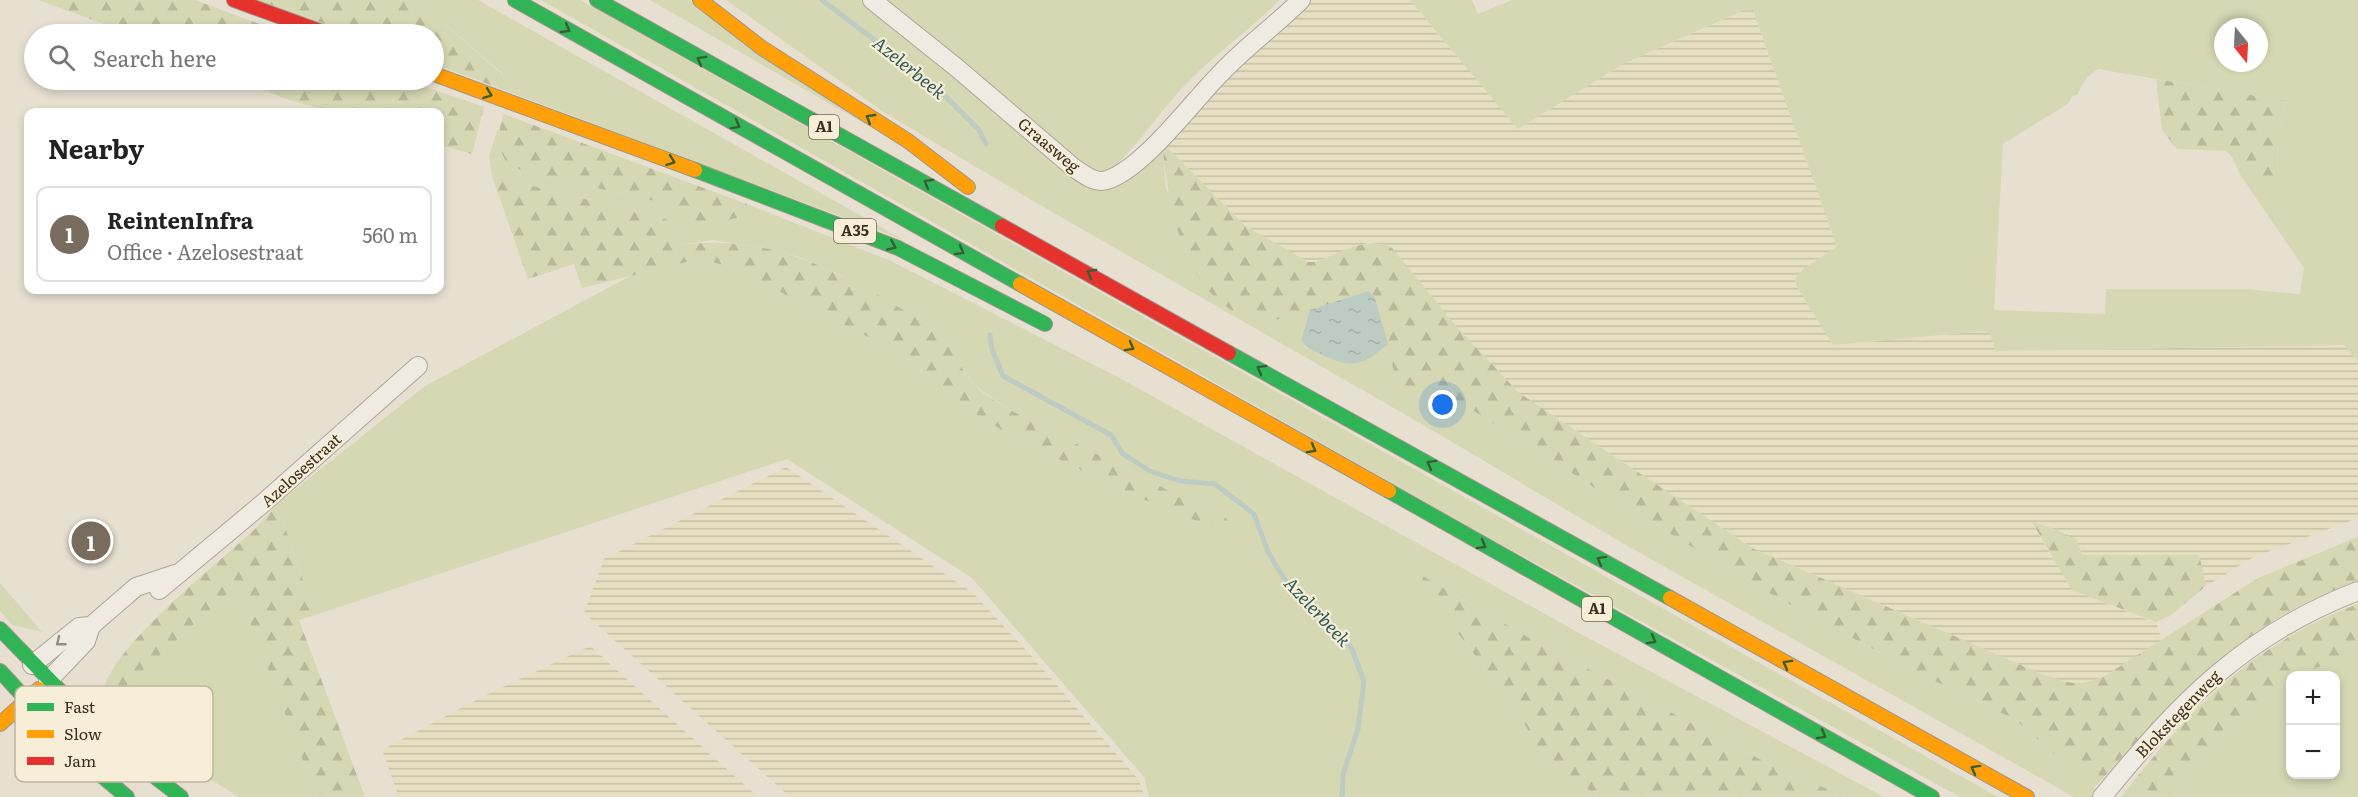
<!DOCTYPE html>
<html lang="en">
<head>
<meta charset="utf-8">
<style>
	body { margin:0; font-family:Literata,serif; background:#f6f6f6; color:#222 }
	.controls { position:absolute; right:18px; bottom:18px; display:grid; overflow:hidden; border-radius:12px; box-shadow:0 3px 9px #0003 }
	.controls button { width:54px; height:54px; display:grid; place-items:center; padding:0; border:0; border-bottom:2px solid #e0e0e0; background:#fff; color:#222; font:30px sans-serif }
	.compass { position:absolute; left:2214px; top:18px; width:54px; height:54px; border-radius:50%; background:#fff; box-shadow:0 3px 9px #0003; rotate:162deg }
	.you { position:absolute; left:1443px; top:405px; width:21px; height:21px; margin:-15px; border:4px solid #fff; border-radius:50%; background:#1a73e8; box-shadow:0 0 0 9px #1a73e833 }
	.badge { display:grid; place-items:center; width:39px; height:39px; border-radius:50%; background:#786c5e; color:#fff; font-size:20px; font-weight:700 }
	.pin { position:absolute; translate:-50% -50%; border:3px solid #fff; box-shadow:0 2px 6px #0006 }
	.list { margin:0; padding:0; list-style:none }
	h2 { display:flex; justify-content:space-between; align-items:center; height:78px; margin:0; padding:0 24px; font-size:26px }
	h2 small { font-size:20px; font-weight:400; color:#767676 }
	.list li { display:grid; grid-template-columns:39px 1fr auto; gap:18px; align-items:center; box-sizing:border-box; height:96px; margin:0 12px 12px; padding:0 12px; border:2px solid #e0e0e0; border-radius:12px }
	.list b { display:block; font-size:22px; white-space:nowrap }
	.list p { margin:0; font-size:20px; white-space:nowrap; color:#767676 }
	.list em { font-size:20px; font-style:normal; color:#767676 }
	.icon { flex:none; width:33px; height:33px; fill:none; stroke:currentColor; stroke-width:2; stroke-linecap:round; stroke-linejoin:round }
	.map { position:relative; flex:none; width:2358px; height:797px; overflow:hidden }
	.search { position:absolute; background:#fff; box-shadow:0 3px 9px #0003; left:24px; top:24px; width:420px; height:66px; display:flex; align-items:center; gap:15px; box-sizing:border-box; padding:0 21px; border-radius:33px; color:#767676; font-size:22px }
	.panel { position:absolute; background:#fff; box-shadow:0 3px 9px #0003; left:24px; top:108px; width:420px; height:186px; border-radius:12px }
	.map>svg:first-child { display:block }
</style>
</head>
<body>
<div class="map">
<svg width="2358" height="797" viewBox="0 0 2358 797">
	<defs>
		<pattern id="farmland-rules" width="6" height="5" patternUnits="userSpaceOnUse" patternTransform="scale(1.5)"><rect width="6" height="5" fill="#e6dfc2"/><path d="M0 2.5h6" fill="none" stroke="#c6c0a6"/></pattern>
		<pattern id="forest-firs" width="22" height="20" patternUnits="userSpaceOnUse" patternTransform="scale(1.5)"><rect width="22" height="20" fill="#d6d7b3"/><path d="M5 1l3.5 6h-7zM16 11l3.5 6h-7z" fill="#b9b99a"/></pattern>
		<pattern id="water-ripples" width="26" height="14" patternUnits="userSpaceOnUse" patternTransform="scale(1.5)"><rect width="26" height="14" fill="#bcccc2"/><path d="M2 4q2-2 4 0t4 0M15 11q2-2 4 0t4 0" fill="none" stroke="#a2b0a6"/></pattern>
	</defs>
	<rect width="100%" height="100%" fill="#e7e0d1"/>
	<g fill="url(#farmland-rules)">
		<path d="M1310 0H1410L1518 129 1623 64 1744 10H1753L1837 247 1803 269 1795 279 1797 287 1833 345 1984 331 1990 333 1996 351 2344 345 2358 361V518L2254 557 2206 586 2199 555H2081L2032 523 2072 590 2156 623 2162 640 2105 676 2087 683 2074 685 2044 675 1752 548 1519 393 1456 326 1392 248 1370 242 1315 262H1308L1244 225 1162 142 1205 95Z"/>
		<path d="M786 467 973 593 1035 660 1138 779 1145 797H790L584 613 604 559Z"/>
		<path d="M590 646 758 797H399L382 750 484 696Z"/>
	</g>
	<g fill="#d6d7b3" fill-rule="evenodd">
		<path d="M417 0H478L904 240 496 87 503 74Z"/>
		<path d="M541 0H580L1998 797H1960L1468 526Z"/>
		<path d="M650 0H689L870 127Z"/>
		<path d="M726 0H865L1099 190 1122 183 1162 142 1166 190 1287 317 1310 310 1301 340 1305 347 1315 350 1377 353 1388 344 1400 390 1423 372 1458 401 1617 502 1776 597 1912 670 2016 720 2094 788 2109 797H2074L1624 544 1420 423 1047 209 885 113Z"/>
		<path d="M882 0H1280C1251 29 1216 53 1187 83 1156 115 1134 153 1099 180L1032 119Z"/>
		<path d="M1410 0H1472L1478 14 1512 0H2358V361L2344 345 1996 351 1990 333 1984 331 1833 345 1797 287 1795 279 1803 269 1837 247 1753 10H1744L1623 64 1518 129ZM2223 27H2259V63H2223ZM2098 69 2286 101 2278 137 2277 176H2241L2304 268 2300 294 2245 289H2106L2105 314 1994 310 2003 144 2069 103 2072 96 2077 95 2087 77Z"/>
		<path d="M498 128 501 151 525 172 664 203 701 225 747 204 891 261 1116 376 1581 634 1884 797H1846L1773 766 1524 635 1420 574 1454 628 1512 703 1540 750 1597 797H1149L1144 777 972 578 787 459 315 615 277 504 425 386 632 275 699 259 732 267 909 358 975 414 1017 439 1133 495 1219 509 1193 503 1012 411 988 395 974 385 939 335 925 323 839 274 799 257 761 247 712 240 682 245 674 227 666 219 492 176 489 156Z"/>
		<path d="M0 583 42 632 12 625 0 611Z"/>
		<path d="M236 585 317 797H239L152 743 107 703Z"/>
		<path d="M2358 651V797H2177C2185 762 2260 702 2290 681V774H2336V676L2299 675Z"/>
	</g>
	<g fill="url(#forest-firs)">
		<path d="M38 0H195L286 34H132Z"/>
		<path d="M258 0H417L503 75 496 87 434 64V34H353Z"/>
		<path d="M2156 79 2286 101 2278 137 2277 176H2241L2231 155 2226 151 2177 149 2162 130Z"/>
		<path d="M245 80H406L484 107 472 154 440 145V112H331L283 98Z"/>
		<path d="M504 114 747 204 737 218 700 225 664 203 525 172C520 169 511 167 507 162 496 149 498 128 504 114Z"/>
		<path d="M1162 142 1244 225 1308 262H1316C1338 254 1369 234 1392 248L1456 326 1519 393 1752 548 2044 675C2071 684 2078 687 2105 676L2258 578 2358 537V581C2242 620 2173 701 2094 788L2016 720 1912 670 1776 597 1617 502 1458 401 1423 373 1419 374 1416 392 1408 394 1399 390 1374 295 1368 291C1342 299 1287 323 1262 320 1184 310 1168 204 1162 142Z"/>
		<path d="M492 176 666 219 674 227 682 245C757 234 824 263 888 301 905 311 923 320 937 333 954 348 960 369 974 385 984 395 1000 403 1012 411L1193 503 1219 509 1241 539 1133 495 1017 439 975 414 909 358 732 267 699 259 582 288 574 264 528 279Z"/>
		<path d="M277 504 315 615 299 620 365 797H317L236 586 107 703C79 671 233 551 256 528 263 520 270 512 277 504Z"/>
		<path d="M2032 522 2055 529 2077 540 2082 555H2199L2206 586 2170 616 2156 622 2072 590Z"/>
		<path d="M1418 573 1524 635 1773 766 1846 797H1597L1540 750 1512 703 1454 628Z"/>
		<path d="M2358 604V651L2299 675 2290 676V681C2260 702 2185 762 2177 797H2121C2192 707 2249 646 2358 604Z"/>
	</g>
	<path fill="url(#water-ripples)" d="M1368 291 1374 295 1388 344C1362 367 1350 369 1319 353 1311 348 1306 349 1301 340L1310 310Z"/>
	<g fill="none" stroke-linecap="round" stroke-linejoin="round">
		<g stroke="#bcccc2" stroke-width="5">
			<path d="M822 0 936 87 979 130 986 144"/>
			<path d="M990 335 992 350 1003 376 1111 435 1123 454 1150 471 1180 481 1215 484 1254 514 1268 552 1288 585 1312 602 1351 647 1364 681 1358 729 1343 774 1342 797"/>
		</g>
		<g stroke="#ada599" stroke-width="20">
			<g id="street">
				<path d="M872 0 957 68 1074 168C1084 174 1094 184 1107 180 1143 169 1193 101 1220 74 1245 47 1275 26 1301 0"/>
				<path d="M159 590 261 505 418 366"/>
				<path d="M32 665 79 627 91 626"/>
				<path d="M48 681 86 641 91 626 136 587 175 574"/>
				<path d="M2102 797C2178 704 2243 635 2358 591"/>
			</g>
		</g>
		<g stroke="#9c958a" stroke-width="16">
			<g id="fast">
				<path d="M515 0 1020 284"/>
				<path d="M597 0 1002 226"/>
				<path d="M695 170 898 248 1045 324"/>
				<path d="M1229 353 1670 598"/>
				<path d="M1389 491 1932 797"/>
				<path d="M0 629 108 740 181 797"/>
				<path d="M0 671 77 755 127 797"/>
			</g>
		</g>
		<g stroke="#9c958a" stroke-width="16">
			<g id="slow">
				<path d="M700 0 762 48 908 141 968 187"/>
				<path d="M434 74 695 170"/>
				<path d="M1020 284 1389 491"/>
				<path d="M1670 598 2027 797"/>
				<path d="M0 724 39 689"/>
			</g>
		</g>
		<g stroke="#9c958a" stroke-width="16">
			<g id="jam">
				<path d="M234 0 328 34"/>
				<path d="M1002 226 1229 353"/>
			</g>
		</g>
		<use href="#street" stroke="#efebe3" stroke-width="18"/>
		<use href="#fast" stroke="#30b455" stroke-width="14"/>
		<use href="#slow" stroke="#ff9f0a" stroke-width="14"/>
		<use href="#jam" stroke="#e5322d" stroke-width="14"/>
	</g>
	<defs><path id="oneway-chevron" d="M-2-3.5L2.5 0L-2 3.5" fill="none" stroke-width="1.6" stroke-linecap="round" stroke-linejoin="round" transform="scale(1.5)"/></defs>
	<g stroke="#385d33">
		<use href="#oneway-chevron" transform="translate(566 29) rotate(30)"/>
		<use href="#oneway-chevron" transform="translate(701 60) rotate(-151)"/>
		<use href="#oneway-chevron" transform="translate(488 94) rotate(20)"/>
		<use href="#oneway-chevron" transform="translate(870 118) rotate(-149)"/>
		<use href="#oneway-chevron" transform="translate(736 125) rotate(29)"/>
		<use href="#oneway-chevron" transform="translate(671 161) rotate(20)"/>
		<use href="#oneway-chevron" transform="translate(928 183) rotate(-151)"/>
		<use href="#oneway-chevron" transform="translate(892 246) rotate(23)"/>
		<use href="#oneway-chevron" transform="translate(960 251) rotate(29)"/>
		<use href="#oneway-chevron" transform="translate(1091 273) rotate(-151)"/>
		<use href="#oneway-chevron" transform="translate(1130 347) rotate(29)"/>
		<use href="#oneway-chevron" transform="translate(1261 369) rotate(-151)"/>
		<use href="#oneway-chevron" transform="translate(1312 449) rotate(29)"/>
		<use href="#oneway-chevron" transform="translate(1431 464) rotate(-151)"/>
		<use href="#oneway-chevron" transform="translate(1482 545) rotate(29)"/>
		<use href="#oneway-chevron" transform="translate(1601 560) rotate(-151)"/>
		<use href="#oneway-chevron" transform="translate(1652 640) rotate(29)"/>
		<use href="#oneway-chevron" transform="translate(1787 664) rotate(-151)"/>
		<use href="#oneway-chevron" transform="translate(1822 735) rotate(29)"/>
		<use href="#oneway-chevron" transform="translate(1975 769) rotate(-151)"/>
	</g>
	<use stroke="#968c82" href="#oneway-chevron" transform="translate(60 642) rotate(142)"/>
	<g text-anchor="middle" stroke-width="4.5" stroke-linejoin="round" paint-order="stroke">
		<g fill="#f7eed8" stroke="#756857" stroke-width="1.5">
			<rect x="809" y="115" width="30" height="24" rx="4.5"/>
			<rect x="834" y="219" width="42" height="24" rx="4.5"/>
			<rect x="1582" y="597" width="30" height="24" rx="4.5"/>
		</g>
		<g font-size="15" font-weight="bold" fill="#3d2e20">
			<text x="824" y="132">A1</text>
			<text x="855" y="236">A35</text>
			<text x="1597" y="614">A1</text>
		</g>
		<g font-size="16" fill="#3d2e20" stroke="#f7eed8">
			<text transform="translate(1049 145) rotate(40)" y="6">Graasweg</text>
			<text transform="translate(301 470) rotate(-42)" y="6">Azelosestraat</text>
			<text transform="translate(2178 714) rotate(-46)" y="6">Blokstegenweg</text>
		</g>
		<g font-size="18" font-style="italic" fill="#2f5d5a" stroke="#f7eed8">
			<text transform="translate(909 68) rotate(39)" y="6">Azelerbeek</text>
			<text transform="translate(1317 612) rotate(47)" y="6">Azelerbeek</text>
		</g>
	</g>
	<rect x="15" y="686" width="198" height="96" rx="9" fill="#f7eed8" stroke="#bfb4a1" stroke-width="1.5"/>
	<rect x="27" y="703" width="27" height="8" fill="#30b455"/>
	<rect x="27" y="730" width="27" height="8" fill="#ff9f0a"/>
	<rect x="27" y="757" width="27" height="8" fill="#e5322d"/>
	<g font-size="16" fill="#3d2e20">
		<text x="64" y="713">Fast</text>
		<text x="64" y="740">Slow</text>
		<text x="64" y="767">Jam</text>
	</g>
</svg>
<div class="controls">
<button>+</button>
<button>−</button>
</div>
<svg class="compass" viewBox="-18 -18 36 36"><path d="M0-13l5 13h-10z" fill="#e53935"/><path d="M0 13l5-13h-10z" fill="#767676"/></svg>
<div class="you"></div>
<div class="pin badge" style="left:91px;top:541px">1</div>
<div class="search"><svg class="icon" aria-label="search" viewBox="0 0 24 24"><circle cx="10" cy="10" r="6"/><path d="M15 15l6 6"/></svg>Search here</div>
<section class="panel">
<h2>Nearby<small></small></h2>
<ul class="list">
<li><span class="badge">1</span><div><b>ReintenInfra</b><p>Office · Azelosestraat</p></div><em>560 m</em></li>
</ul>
</section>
</div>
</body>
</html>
